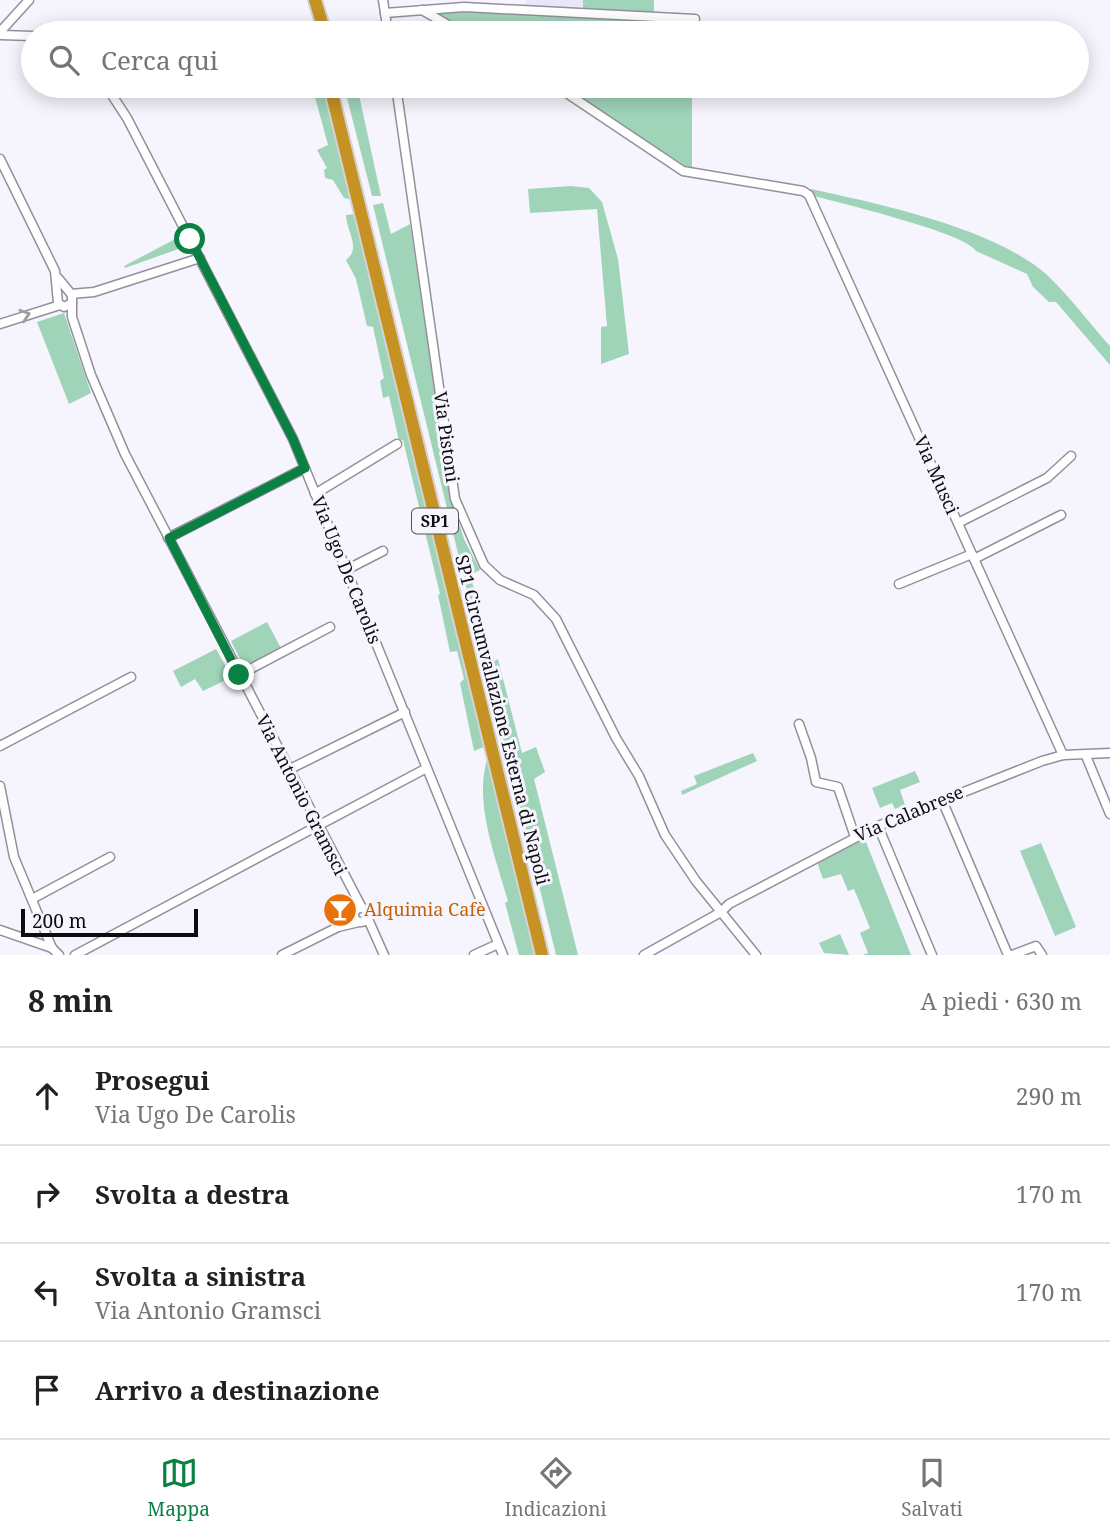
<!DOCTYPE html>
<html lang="it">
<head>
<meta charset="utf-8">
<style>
	body { margin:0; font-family:"Noto Serif",serif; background:#f2f2f2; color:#202124 }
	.scale { position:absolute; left:21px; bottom:18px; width:177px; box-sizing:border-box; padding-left:7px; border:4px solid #0d0c11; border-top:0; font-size:19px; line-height:24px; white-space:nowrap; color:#0d0c11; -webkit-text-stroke:5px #f6f5fd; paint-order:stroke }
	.stop { position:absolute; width:21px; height:21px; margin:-16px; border:5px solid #0b8043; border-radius:50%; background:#fff }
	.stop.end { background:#0b8043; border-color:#fff; box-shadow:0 2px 7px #0008 }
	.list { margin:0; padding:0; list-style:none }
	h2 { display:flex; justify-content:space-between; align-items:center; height:91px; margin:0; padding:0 28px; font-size:30px }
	h2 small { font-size:23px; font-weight:400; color:#757577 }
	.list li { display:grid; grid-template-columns:46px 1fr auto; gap:21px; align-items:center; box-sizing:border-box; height:98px; padding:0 28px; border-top:2px solid #e0e0e0 }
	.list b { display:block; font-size:26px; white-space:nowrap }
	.list p { margin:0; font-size:23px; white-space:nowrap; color:#757577 }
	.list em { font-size:23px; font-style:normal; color:#757577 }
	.icon { flex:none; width:38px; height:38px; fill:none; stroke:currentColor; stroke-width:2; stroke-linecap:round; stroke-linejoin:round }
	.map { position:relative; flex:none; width:1110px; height:955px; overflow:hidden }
	.search { position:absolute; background:#fff; box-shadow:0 4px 18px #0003; left:21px; right:21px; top:21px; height:77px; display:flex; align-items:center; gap:18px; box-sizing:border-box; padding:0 24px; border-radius:38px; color:#757577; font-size:26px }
	.sheet { height:483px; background:#fff }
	nav { display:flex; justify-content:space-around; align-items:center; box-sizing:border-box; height:98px; border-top:2px solid #e0e0e0; background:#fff; font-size:19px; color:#757577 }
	nav a { display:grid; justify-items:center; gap:4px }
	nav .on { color:#0b8043 }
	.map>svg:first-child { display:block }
</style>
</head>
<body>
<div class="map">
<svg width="1110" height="955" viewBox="0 0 1110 955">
	<rect width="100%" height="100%" fill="#f6f5fd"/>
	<path fill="#eae6fa" d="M527 0H583V13L525 7Z"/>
	<g fill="#a0d4b9">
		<path d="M583 0H654V15L583 13Z"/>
		<path d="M498 10 599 19 692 22V33H466L432 12Z"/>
		<path d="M312 86H326L353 200 344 198 333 180 325 178 324 170 327 168 317 150 328 145Z"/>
		<path d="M344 86H357L381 196H372Z"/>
		<path d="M561 86H692V170Z"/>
		<path d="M571 186 589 188 602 202 618 259 629 354 601 364V327L607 326 597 209 530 213 528 189Z"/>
		<path d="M811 189C880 204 993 228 1046 274 1069 295 1089 323 1110 346V365L1056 302H1049L1033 287 1027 274 976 251C966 233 840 203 814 196Z"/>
		<path d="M383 203 391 234 410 224 452 500 464 539 480 570 470 575 494 661 498 659 522 753 536 747 545 772 534 779 578 955H556L373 205Z"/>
		<path d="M357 214 486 746 474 751 460 683 464 679 457 651 450 652 438 595 440 594 403 440 399 441 389 396 383 398 380 381 384 378 373 327 367 326 356 279 346 260C362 248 346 231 346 215Z"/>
		<path d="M179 237 184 247 125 268 124 266Z"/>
		<path d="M64 313 91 393 69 404 37 322Z"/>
		<path d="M267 622 282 650 245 669 231 641Z"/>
		<path d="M216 649 232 677 203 691 195 679 181 687 173 671Z"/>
		<path d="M753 753 757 761 682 795 681 791 697 784 694 776Z"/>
		<path d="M488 757 537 955H519L505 903 508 901C495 856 473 800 488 757Z"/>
		<path d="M915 771 920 782 900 790 905 805 895 809 892 803 880 808 872 788Z"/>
		<path d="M864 837 911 955H863L868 953 860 933 870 928 854 889 848 891 841 874 823 879 817 862Z"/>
		<path d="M1041 843 1076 927 1055 936 1020 851Z"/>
		<path d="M840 934 849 955 824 953 819 943Z"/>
	</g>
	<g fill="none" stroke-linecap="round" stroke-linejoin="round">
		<g stroke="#93909c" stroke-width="11">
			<g id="minor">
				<path d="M383 0 388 33"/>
				<path d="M422 10 462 33"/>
				<path d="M385 13 464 7 695 19"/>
				<path d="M0 32 29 0"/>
				<path d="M0 35 33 36"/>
				<path d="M106 86 127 118 293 439 503 955"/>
				<path d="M396 86 455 499 484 565 500 580 534 595 556 619 616 738 639 776 665 835 696 881 756 955"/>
				<path d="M556 86 683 171 803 191 809 195 1063 755"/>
				<path d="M0 159 55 271 58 303 64 307 72 303"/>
				<path d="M58 278 72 295V317L91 375 125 454 362 908"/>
				<path d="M71 294 94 292 200 258"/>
				<path d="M0 324 60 305"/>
				<path d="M315 494 397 444"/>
				<path d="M958 523 1047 478 1071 456"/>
				<path d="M168 538 305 468"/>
				<path d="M974 559 1061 515"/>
				<path d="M346 570 383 551"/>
				<path d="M899 584 972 554"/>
				<path d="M239 675 330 627"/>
				<path d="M799 724 811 758 816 782 838 787 855 837"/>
				<path d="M0 746 131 677"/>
				<path d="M1086 756 1110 814"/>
				<path d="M288 770 405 712"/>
				<path d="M0 786 14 857 52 948 59 955"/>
				<path d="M942 800 1008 955"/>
				<path d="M878 826 932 955"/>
				<path d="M32 899 110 857"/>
				<circle cx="361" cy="915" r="7"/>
				<path d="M368 919 384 955"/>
				<path d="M0 930 52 948"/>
				<path d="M75 955 423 770"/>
				<path d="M282 955 338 927 359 922"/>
				<path d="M474 955 498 944"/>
				<path d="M644 955 721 912 729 904 878 826 1042 761 1063 755 1110 753"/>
				<path d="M1012 955 1036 946 1042 955"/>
			</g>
		</g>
		<g stroke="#d3d3d4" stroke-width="16">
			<g id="highway">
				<path d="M315 0 325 33"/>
				<path d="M330 86 542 955"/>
			</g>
		</g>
		<use href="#minor" stroke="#fff" stroke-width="8"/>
		<use href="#highway" stroke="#c59223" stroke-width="12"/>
	</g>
	<defs><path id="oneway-chevron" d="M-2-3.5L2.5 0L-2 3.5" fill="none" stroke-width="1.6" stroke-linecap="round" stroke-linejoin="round" transform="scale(1.75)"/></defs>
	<use stroke="#9e9ea0" href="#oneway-chevron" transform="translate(25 315) rotate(-18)"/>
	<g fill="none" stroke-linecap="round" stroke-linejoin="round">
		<path stroke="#0b8043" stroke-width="9" d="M190 239 293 439 305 468 169 538 239 675"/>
	</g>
	<defs>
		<g id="bar-disc" transform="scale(1.75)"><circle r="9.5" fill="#e8710a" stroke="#f6f5fd"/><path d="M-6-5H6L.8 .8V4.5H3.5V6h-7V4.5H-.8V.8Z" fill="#fff"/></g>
	</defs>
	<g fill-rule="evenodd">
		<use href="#bar-disc" x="340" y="910"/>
	</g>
	<g text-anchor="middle" stroke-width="6" stroke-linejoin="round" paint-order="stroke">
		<rect fill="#f6f5fd" stroke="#535258" stroke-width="2" x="412" y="508.5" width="46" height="25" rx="5"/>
		<g font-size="16" font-weight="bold" fill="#0d0c11">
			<text x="435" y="527">SP1</text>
		</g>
		<g font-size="18" fill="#0d0c11" stroke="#f6f5fd">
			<text transform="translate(446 437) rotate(82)" y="6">Via Pistoni</text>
			<text transform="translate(936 475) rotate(66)" y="6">Via Musci</text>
			<text transform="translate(346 570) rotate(68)" y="6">Via Ugo De Carolis</text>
			<text transform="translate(502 720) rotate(76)" y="6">SP1 Circumvallazione Esterna di Napoli</text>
			<text transform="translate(301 795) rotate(63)" y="6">Via Antonio Gramsci</text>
			<text transform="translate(909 814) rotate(-23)" y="6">Via Calabrese</text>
		</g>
		<g font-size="18" fill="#c56008" stroke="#f6f5fd" text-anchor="start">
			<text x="364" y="916">Alquimia Cafè</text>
		</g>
	</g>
</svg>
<div class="scale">200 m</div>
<div class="stop" style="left:190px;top:239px"></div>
<div class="stop end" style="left:239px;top:675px"></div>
<div class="search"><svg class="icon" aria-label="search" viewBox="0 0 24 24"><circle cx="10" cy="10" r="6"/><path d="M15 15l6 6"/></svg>Cerca qui</div>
</div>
<section class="sheet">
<h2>8 min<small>A piedi · 630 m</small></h2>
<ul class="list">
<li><svg class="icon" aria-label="ahead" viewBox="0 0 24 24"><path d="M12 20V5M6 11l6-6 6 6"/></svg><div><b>Prosegui</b><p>Via Ugo De Carolis</p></div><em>290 m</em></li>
<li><svg class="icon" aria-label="right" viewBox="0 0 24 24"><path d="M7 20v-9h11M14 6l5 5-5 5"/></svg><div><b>Svolta a destra</b></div><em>170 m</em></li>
<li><svg class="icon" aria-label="left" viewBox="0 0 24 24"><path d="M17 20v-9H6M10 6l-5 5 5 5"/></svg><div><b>Svolta a sinistra</b><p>Via Antonio Gramsci</p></div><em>170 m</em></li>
<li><svg class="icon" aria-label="arrive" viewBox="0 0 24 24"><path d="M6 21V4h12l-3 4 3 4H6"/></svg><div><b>Arrivo a destinazione</b></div></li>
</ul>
</section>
<nav>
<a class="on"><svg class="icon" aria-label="map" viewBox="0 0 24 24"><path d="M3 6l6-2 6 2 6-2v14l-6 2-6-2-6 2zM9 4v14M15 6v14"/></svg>Mappa</a>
<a><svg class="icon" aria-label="directions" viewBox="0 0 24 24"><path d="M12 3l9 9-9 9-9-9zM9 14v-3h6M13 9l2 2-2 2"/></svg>Indicazioni</a>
<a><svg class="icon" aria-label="saved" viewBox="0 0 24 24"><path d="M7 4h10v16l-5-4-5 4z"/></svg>Salvati</a>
</nav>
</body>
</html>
